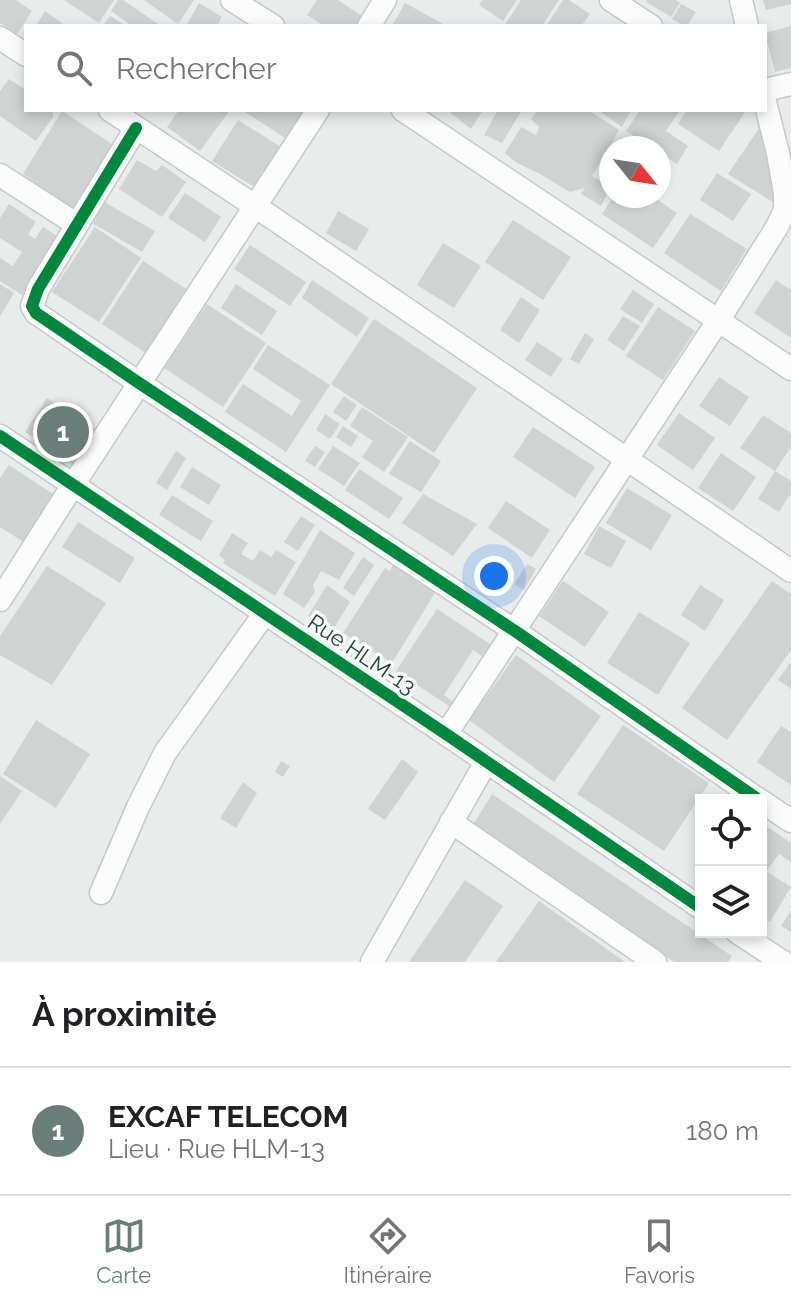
<!DOCTYPE html>
<html lang="fr">
<head>
<meta charset="utf-8">
<style>
	body { margin:0; font-family:Raleway,sans-serif; background:#f2f2f2; color:#202124 }
	.controls { position:absolute; right:24px; bottom:24px; display:grid; overflow:hidden; border-radius:0px; box-shadow:0 4px 12px #0003 }
	.controls button { width:72px; height:72px; display:grid; place-items:center; padding:0; border:0; border-bottom:2px solid #e0e0e0; background:#fff; color:#202124; font:40px sans-serif }
	.compass { position:absolute; left:599px; top:136px; width:72px; height:72px; border-radius:50%; background:#fff; box-shadow:0 4px 12px #0003; rotate:120deg }
	.you { position:absolute; left:494px; top:576px; width:28px; height:28px; margin:-20px; border:6px solid #fff; border-radius:50%; background:#1a73e8; box-shadow:0 0 0 12px #1a73e833 }
	.badge { display:grid; place-items:center; width:52px; height:52px; border-radius:50%; background:#697e78; color:#fff; font-size:26px; font-weight:700 }
	.pin { position:absolute; translate:-50% -50%; border:4px solid #fff; box-shadow:0 2px 8px #0006 }
	.list { margin:0; padding:0; list-style:none }
	h2 { display:flex; justify-content:space-between; align-items:center; height:104px; margin:0; padding:0 32px; font-size:34px }
	h2 small { font-size:26px; font-weight:400; color:#757577 }
	.list li { display:grid; grid-template-columns:52px 1fr auto; gap:24px; align-items:center; box-sizing:border-box; height:128px; padding:0 32px; border-top:2px solid #e0e0e0 }
	.list b { display:block; font-size:30px; white-space:nowrap }
	.list p { margin:0; font-size:26px; white-space:nowrap; color:#757577 }
	.list em { font-size:26px; font-style:normal; color:#757577 }
	.icon { flex:none; width:44px; height:44px; fill:none; stroke:currentColor; stroke-width:2; stroke-linecap:round; stroke-linejoin:round }
	.map { position:relative; flex:none; width:791px; height:962px; overflow:hidden }
	.search { position:absolute; background:#fff; box-shadow:0 4px 12px #0003; left:24px; right:24px; top:24px; height:88px; display:flex; align-items:center; gap:20px; box-sizing:border-box; padding:0 28px; border-radius:0px; color:#757577; font-size:30px }
	.sheet { height:232px; background:#fff }
	nav { display:flex; justify-content:space-around; align-items:center; box-sizing:border-box; height:112px; border-top:2px solid #e0e0e0; background:#fff; font-size:22px; color:#757577 }
	nav a { display:grid; justify-items:center; gap:4px }
	nav .on { color:#697e78 }
	.map>svg:first-child { display:block }
</style>
</head>
<body>
<div class="map">
<svg width="791" height="962" viewBox="0 0 791 962">
	<rect width="100%" height="100%" fill="#e8edeb"/>
	<g fill="#cfd4d2">
		<path d="M0 0H16L32 11 17 34 0 23Z"/>
		<path d="M64 0H114L99 23Z"/>
		<path d="M118 0H123L161 26H132L111 11Z"/>
		<path d="M144 0H194L178 24Z"/>
		<path d="M317 0H338L366 19 361 26H324L307 15Z"/>
		<path d="M482 0H517L503 21 479 5Z"/>
		<path d="M521 0H559L542 26H504Z"/>
		<path d="M563 0H569L590 14 581 26H546Z"/>
		<path d="M647 0H676L680 3 671 17 646 2Z"/>
		<path d="M763 0H791V4L766 10Z"/>
		<path d="M199 3 222 17 217 26H186Z"/>
		<path d="M405 3 447 26H392Z"/>
		<path d="M681 4 696 12 687 26H684L672 19Z"/>
		<path d="M45 11 66 26H36Z"/>
		<path d="M110 16 126 26H103Z"/>
		<path d="M791 26V68L775 72 765 33Z"/>
		<path d="M9 79 26 90V110H53V117L36 141 0 116V91Z"/>
		<path d="M179 110H230L200 151 167 127Z"/>
		<path d="M242 110H305L287 139Z"/>
		<path d="M447 110H483L471 129Z"/>
		<path d="M498 110H522L502 143 484 135Z"/>
		<path d="M538 110H588L619 130 592 176 611 187 601 206 581 194 585 188 570 192 540 174 517 163 505 153 521 127 536 135 539 127 531 119Z"/>
		<path d="M598 110H631L622 127Z"/>
		<path d="M640 110H680L666 131 688 146 677 164 659 152V148H653L626 131Z"/>
		<path d="M687 110H743L745 112 719 151 678 124Z"/>
		<path d="M62 111 118 148 72 209 23 174Z"/>
		<path d="M238 120 286 150 261 191 212 161Z"/>
		<path d="M760 127 779 198V206L728 174Z"/>
		<path d="M137 160 156 171 162 165 186 182 162 217 119 189Z"/>
		<path d="M717 173 751 194 733 221 700 200Z"/>
		<path d="M185 193 221 217 205 242 168 218Z"/>
		<path d="M614 196H652L677 213 653 248 602 214Z"/>
		<path d="M104 202 155 231 142 252 92 223Z"/>
		<path d="M9 204 36 222 28 234 35 239 43 227 59 237 22 295 0 281V258L13 266 22 252 0 238V218Z"/>
		<path d="M338 211 369 229 356 251 326 233Z"/>
		<path d="M690 214 747 249 721 291 664 253Z"/>
		<path d="M513 220 571 257 543 300 485 262Z"/>
		<path d="M95 227 141 258 99 322 52 292Z"/>
		<path d="M443 243 481 266 454 308 417 285Z"/>
		<path d="M250 245 306 282 290 306 234 269Z"/>
		<path d="M143 261 191 292 149 355 102 324Z"/>
		<path d="M312 280 369 318 357 337 302 298Z"/>
		<path d="M776 280 791 290V338L754 313Z"/>
		<path d="M0 284 14 293 0 316Z"/>
		<path d="M236 284 277 311 262 335 221 308Z"/>
		<path d="M633 290 654 304 642 323 620 309Z"/>
		<path d="M521 297 540 310 519 343 500 330Z"/>
		<path d="M207 304 266 343 223 407 164 368Z"/>
		<path d="M658 307 695 331 663 380 626 356Z"/>
		<path d="M623 316 640 326 624 351 607 340Z"/>
		<path d="M374 319 477 388 434 453 331 384Z"/>
		<path d="M585 333 594 339 579 364 570 359Z"/>
		<path d="M537 342 563 359 551 377 525 360Z"/>
		<path d="M268 345 330 385 286 452 225 412 243 384 292 416 301 401 253 369Z"/>
		<path d="M719 377 749 397 730 426 699 406Z"/>
		<path d="M344 396 357 405 346 421 333 412Z"/>
		<path d="M47 398 101 433 79 467 25 432Z"/>
		<path d="M362 407 408 437 384 472 362 457 373 441 350 426Z"/>
		<path d="M679 413 715 438 693 470 657 445Z"/>
		<path d="M325 414 340 424 330 439 316 430Z"/>
		<path d="M763 415 791 433V447L775 471 740 448Z"/>
		<path d="M343 426 358 436 351 447 336 437Z"/>
		<path d="M533 427 595 467 575 498 513 457Z"/>
		<path d="M410 441 441 461 421 492 389 474Z"/>
		<path d="M315 446 325 452 315 467 305 461Z"/>
		<path d="M333 446 360 463 344 486 318 469Z"/>
		<path d="M176 451 186 458 167 490 156 483Z"/>
		<path d="M721 453 756 477 733 511 698 488Z"/>
		<path d="M9 465 56 496 25 543 0 527V478Z"/>
		<path d="M192 467 221 485 209 505 180 487Z"/>
		<path d="M359 469 403 498 389 519 345 490Z"/>
		<path d="M775 471 791 481V493L779 512 758 499Z"/>
		<path d="M627 488 672 515 651 550 606 523Z"/>
		<path d="M423 494 477 524 453 556 402 523Z"/>
		<path d="M172 495 213 521 201 541 159 515Z"/>
		<path d="M506 501 550 530 532 558 488 528Z"/>
		<path d="M301 516 315 525 298 551 284 542Z"/>
		<path d="M78 522 135 558 120 583 62 547Z"/>
		<path d="M599 526 626 541 611 568 584 554Z"/>
		<path d="M320 530 355 553 339 580 321 571 313 585 315 592 304 608 283 594Z"/>
		<path d="M232 533 248 543 241 554 253 561 260 550 271 557 276 550 296 562 275 596 223 563 225 560 219 555Z"/>
		<path d="M363 557 374 565 354 596 343 588Z"/>
		<path d="M394 562 436 591 392 663 343 633 385 568 390 571Z"/>
		<path d="M527 564 536 569 524 590 514 584Z"/>
		<path d="M47 566 106 603 52 685 0 655V636Z"/>
		<path d="M563 581 609 612 585 647 539 616Z"/>
		<path d="M772 581 791 594V650L727 740 682 708Z"/>
		<path d="M327 585 350 602 332 631 308 616Z"/>
		<path d="M700 585 724 600 705 631 681 615Z"/>
		<path d="M437 609 493 646 485 658 473 650 444 695 455 703 452 708 396 671Z"/>
		<path d="M639 612 690 643 658 695 607 663Z"/>
		<path d="M516 655 601 716 554 782 469 720Z"/>
		<path d="M791 661V689L778 680Z"/>
		<path d="M36 720 90 754 56 808 3 774Z"/>
		<path d="M623 725 709 783 664 851 577 794Z"/>
		<path d="M781 726 791 732V785L757 762Z"/>
		<path d="M402 759 418 772 385 820 368 809Z"/>
		<path d="M281 761 290 766 283 777 275 772Z"/>
		<path d="M0 776 22 791 0 824Z"/>
		<path d="M243 782 257 793 236 828 220 818Z"/>
		<path d="M492 794 732 956 728 962H674L471 828Z"/>
		<path d="M766 826 791 843V862L779 854 768 869 761 864V833Z"/>
		<path d="M761 868 791 887 770 922 761 916Z"/>
		<path d="M465 880 503 906 465 962H409Z"/>
		<path d="M539 901 625 962H496Z"/>
		<path d="M791 910V932L781 926Z"/>
	</g>
	<g fill="none" stroke-linecap="round" stroke-linejoin="round">
		<g stroke="#c5cac8" stroke-width="25">
			<g id="minor">
				<path d="M232 0 273 26"/>
				<path d="M611 0 651 26"/>
				<path d="M741 0 747 26"/>
				<path d="M369 26 385 0"/>
				<path d="M0 38 26 55"/>
				<path d="M765 90 791 84"/>
				<path d="M110 110 255 206 791 571"/>
				<path d="M403 110 791 369"/>
				<path d="M136 128 38 289 32 306 36 313 139 383 515 631 759 800"/>
				<path d="M0 175 76 224"/>
				<path d="M0 436 446 734 701 908"/>
				<path d="M0 600 73 485 318 110"/>
				<path d="M446 734 718 321 777 227 785 210V193L778 153 765 102"/>
				<path d="M761 801 791 821"/>
				<path d="M451 822 655 962"/>
				<path d="M101 893 138 807 165 753 265 613"/>
				<path d="M737 932 783 962"/>
				<path d="M372 962 486 762"/>
			</g>
		</g>
		<use href="#minor" stroke="#fcfcfc" stroke-width="22"/>
		<g stroke="#f7fbf9" stroke-width="17">
			<g id="cycleway">
				<path d="M136 128 38 289 32 306 36 313 139 383 515 631 759 800"/>
				<path d="M0 436 446 734 701 908"/>
			</g>
		</g>
		<use href="#cycleway" stroke="#00873e" stroke-width="12"/>
	</g>
	<g text-anchor="middle" stroke-width="7" stroke-linejoin="round" paint-order="stroke">
		<g font-size="22" fill="#24423a" stroke="#f7fbf9">
			<text transform="translate(362 654) rotate(34)" y="8">Rue HLM-13</text>
		</g>
	</g>
</svg>
<div class="controls">
<button><svg class="icon" aria-label="locate" viewBox="0 0 24 24"><circle cx="12" cy="12" r="6"/><path d="M12 2v4M12 18v4M2 12h4M18 12h4"/></svg></button>
<button><svg class="icon" aria-label="layers" viewBox="0 0 24 24"><path d="M12 4l9 5-9 5-9-5zM3 14l9 5 9-5"/></svg></button>
</div>
<svg class="compass" viewBox="-18 -18 36 36"><path d="M0-13l5 13h-10z" fill="#e53935"/><path d="M0 13l5-13h-10z" fill="#757577"/></svg>
<div class="you"></div>
<div class="pin badge" style="left:63px;top:432px">1</div>
<div class="search"><svg class="icon" aria-label="search" viewBox="0 0 24 24"><circle cx="10" cy="10" r="6"/><path d="M15 15l6 6"/></svg>Rechercher</div>
</div>
<section class="sheet">
<h2>À proximité<small></small></h2>
<ul class="list">
<li><span class="badge">1</span><div><b>EXCAF TELECOM</b><p>Lieu · Rue HLM-13</p></div><em>180 m</em></li>
</ul>
</section>
<nav>
<a class="on"><svg class="icon" aria-label="map" viewBox="0 0 24 24"><path d="M3 6l6-2 6 2 6-2v14l-6 2-6-2-6 2zM9 4v14M15 6v14"/></svg>Carte</a>
<a><svg class="icon" aria-label="directions" viewBox="0 0 24 24"><path d="M12 3l9 9-9 9-9-9zM9 14v-3h6M13 9l2 2-2 2"/></svg>Itinéraire</a>
<a><svg class="icon" aria-label="saved" viewBox="0 0 24 24"><path d="M7 4h10v16l-5-4-5 4z"/></svg>Favoris</a>
</nav>
</body>
</html>
